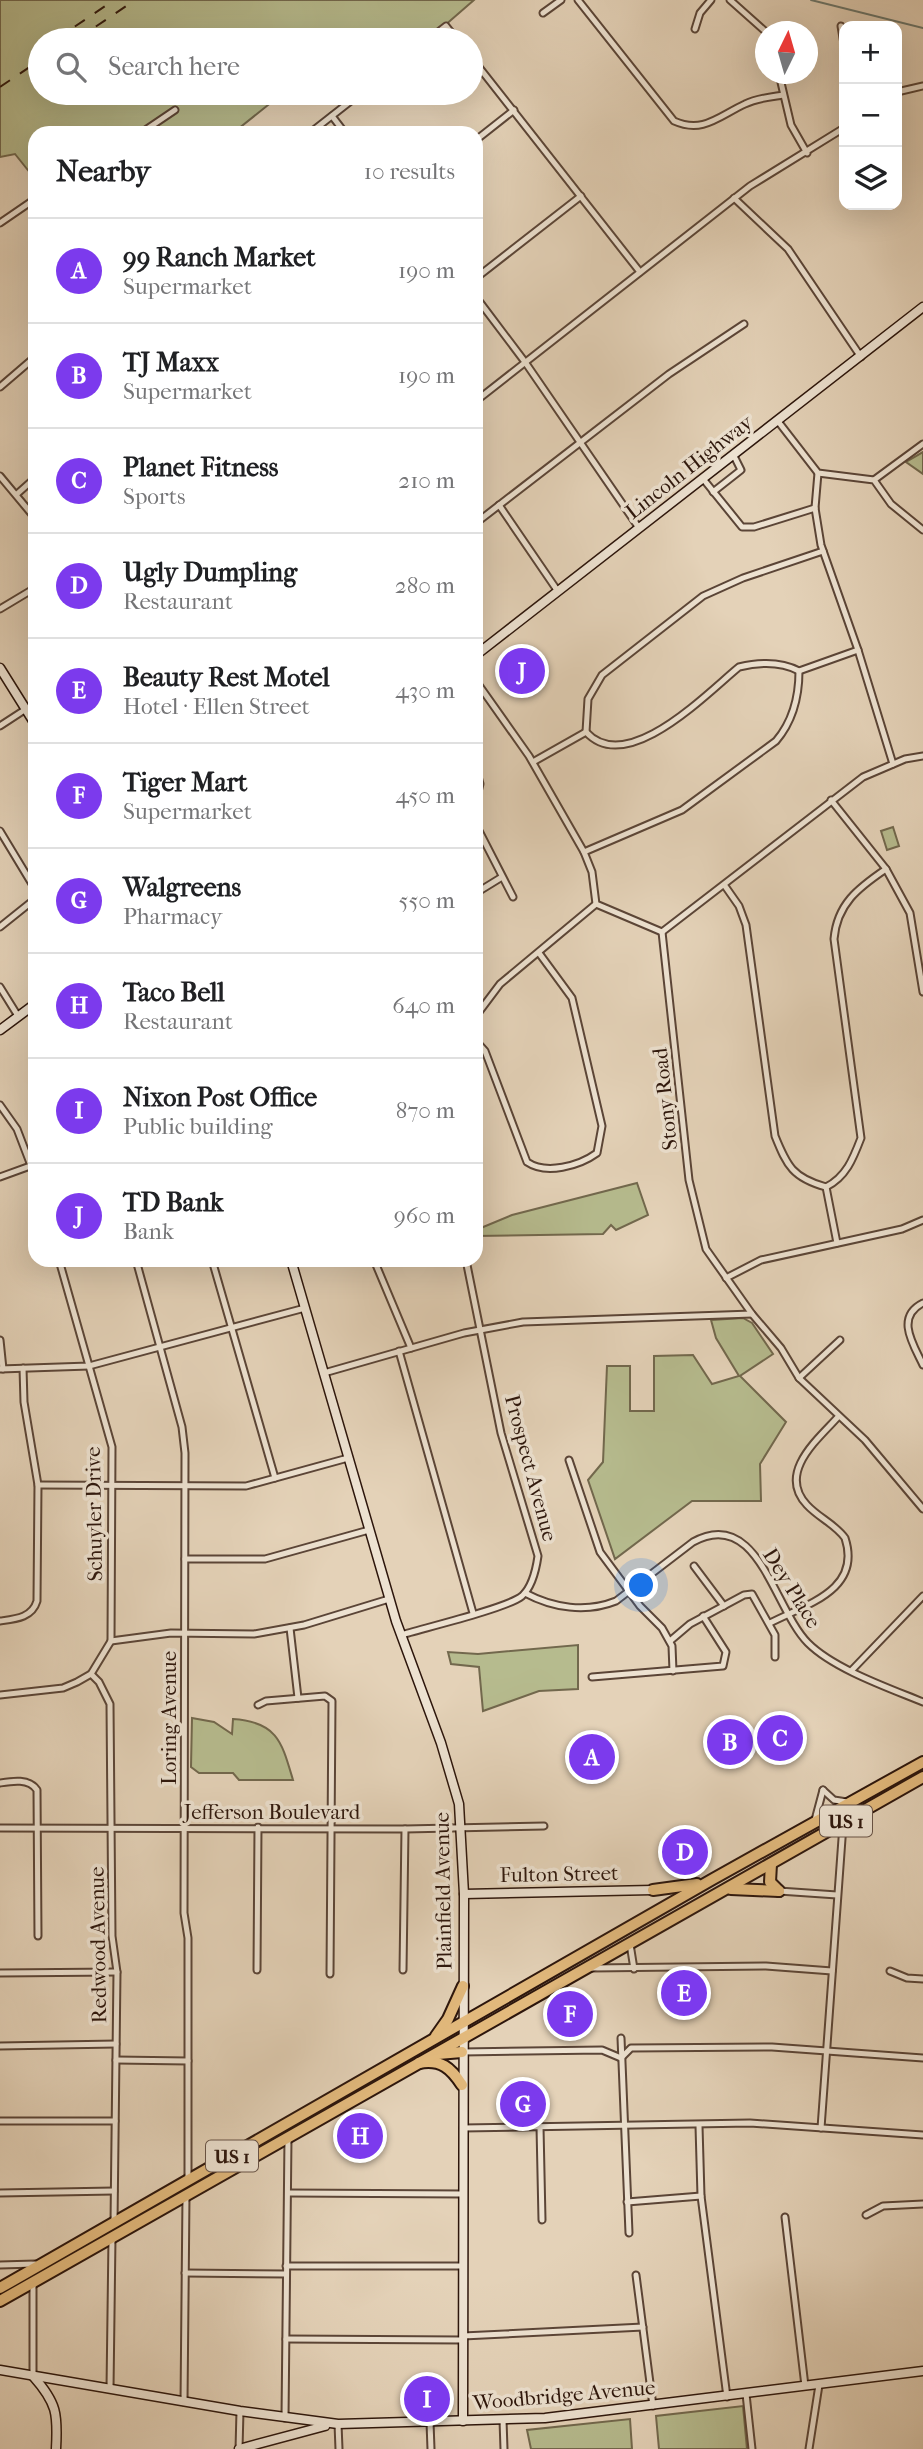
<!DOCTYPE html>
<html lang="en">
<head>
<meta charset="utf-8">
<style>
	body { margin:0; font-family:"IM FELL French Canon",serif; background:#f6f6f6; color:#202124 }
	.controls { position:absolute; right:21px; top:21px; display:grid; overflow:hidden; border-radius:14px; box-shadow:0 7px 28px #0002 }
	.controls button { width:63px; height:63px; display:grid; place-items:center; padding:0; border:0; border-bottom:2px solid #e0e0e0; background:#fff; color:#202124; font:35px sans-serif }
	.compass { position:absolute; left:755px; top:21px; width:63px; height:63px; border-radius:50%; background:#fff; box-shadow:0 7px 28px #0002; rotate:5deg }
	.you { position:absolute; left:642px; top:1586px; width:24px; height:24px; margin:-18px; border:5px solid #fff; border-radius:50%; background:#1a73e8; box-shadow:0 0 0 10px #1a73e833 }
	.badge { display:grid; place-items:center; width:46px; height:46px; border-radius:50%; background:#7c3aed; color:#fff; font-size:23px; font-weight:700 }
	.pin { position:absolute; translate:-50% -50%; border:4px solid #fff; box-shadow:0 2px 7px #0006 }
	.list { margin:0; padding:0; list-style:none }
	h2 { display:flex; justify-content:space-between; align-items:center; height:91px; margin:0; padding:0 28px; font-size:30px }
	h2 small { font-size:23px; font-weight:400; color:#757577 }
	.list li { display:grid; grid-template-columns:46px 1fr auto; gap:21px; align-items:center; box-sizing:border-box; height:105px; padding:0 28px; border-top:2px solid #e0e0e0 }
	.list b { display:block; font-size:26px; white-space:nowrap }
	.list p { margin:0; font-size:23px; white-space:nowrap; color:#757577 }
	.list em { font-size:23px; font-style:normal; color:#757577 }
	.icon { flex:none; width:38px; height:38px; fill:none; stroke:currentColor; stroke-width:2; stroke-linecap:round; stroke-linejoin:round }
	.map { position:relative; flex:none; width:923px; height:2449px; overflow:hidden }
	.search { position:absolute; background:#fff; box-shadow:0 7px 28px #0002; left:28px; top:28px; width:455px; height:77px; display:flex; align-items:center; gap:18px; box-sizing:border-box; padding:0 24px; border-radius:38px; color:#757577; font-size:26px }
	.panel { position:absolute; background:#fff; box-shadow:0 7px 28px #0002; left:28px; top:126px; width:455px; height:1141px; border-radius:21px }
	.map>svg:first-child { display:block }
</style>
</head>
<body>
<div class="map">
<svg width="923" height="2449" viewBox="0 0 923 2449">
	<rect width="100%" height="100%" fill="#e4d2b8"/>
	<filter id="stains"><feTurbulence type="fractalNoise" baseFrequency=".00286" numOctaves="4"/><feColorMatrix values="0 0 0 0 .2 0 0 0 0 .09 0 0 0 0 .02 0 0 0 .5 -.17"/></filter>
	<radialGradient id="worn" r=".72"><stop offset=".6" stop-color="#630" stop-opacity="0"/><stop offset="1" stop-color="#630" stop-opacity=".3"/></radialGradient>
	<g fill="#b6bb8e" stroke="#72684d" stroke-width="2">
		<path d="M0 0H474L428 40H40V93H283L233 133H35V179L15 154 0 157Z"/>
		<path d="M923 452V474L906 462Z"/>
		<path d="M893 827 899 846 887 850 881 831Z"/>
		<path d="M637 1183 648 1215 616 1230 611 1225 603 1234 476 1236V1230L512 1215Z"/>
		<path d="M743 1318 752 1323 773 1354 740 1376 786 1422 760 1464 761 1501H692L615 1559 588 1480 603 1462 607 1366H630V1411H654V1356L693 1355 712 1384 739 1376 716 1338 711 1320Z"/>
		<path d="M578 1645V1689L539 1691 483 1711 479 1667 451 1664 448 1652 478 1654Z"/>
		<path d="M192 1718 214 1722 232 1734 233 1719C278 1722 282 1743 293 1780H239L233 1773H199L191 1767Z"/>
		<path d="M743 2406 747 2449H659L656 2416Z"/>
		<path d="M630 2419 632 2449H531L527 2430Z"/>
	</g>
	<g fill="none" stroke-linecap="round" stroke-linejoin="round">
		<path stroke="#6b776d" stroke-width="2" d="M811 0 923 28"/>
		<g stroke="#5b4537" stroke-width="9">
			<g id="street">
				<path d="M578 0 674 121C703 134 719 116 745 104 757 98 770 97 783 95"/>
				<path d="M730 0 766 32"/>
				<path d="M543 13 561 0"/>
				<path d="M841 26 844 44"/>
				<path d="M695 29 700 13 711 0"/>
				<path d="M428 40 446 26 457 40"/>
				<path d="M471 57 640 272"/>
				<path d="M779 74 791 125 807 153"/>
				<path d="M897 92 923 86"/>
				<path d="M332 116 345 133"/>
				<path d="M141 133 175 110"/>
				<path d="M310 133 361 93"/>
				<path d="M476 140 514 110"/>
				<path d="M734 198 788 249 861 357"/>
				<path d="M0 223 35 199"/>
				<path d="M476 278 581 196"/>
				<path d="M476 297 525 362 639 528"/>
				<path d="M0 387 35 357"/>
				<path d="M476 401 750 186 844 128"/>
				<path d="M777 420 818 473 874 480 891 504 923 530"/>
				<path d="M818 473 815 508 821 545 858 650 893 764"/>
				<path d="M0 476 35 518"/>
				<path d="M704 480 742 527H754L815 508"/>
				<path d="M874 480 923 444"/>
				<path d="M713 492 741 470 734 456"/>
				<path d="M17 494 35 478"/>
				<path d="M499 505 557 590"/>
				<path d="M476 523 669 374 744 324"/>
				<path d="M0 609 35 588"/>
				<path d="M476 681 529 756 584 852 592 872 596 904 662 932"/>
				<path d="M0 726 26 709"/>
				<path d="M586 732 588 699 602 675 703 596 743 578 823 551"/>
				<path d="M586 732C627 777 707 693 739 667 760 662 780 661 799 671L858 650"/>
				<path d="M533 762 586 732"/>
				<path d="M476 769 480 784 476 800"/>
				<path d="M831 800 886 869 910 913 923 992"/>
				<path d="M476 825 513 897"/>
				<path d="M0 831 35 889"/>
				<path d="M584 852 682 810 776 741C793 721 799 697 799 671"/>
				<path d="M725 886 739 906 746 925 775 1136C787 1166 793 1178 826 1187"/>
				<path d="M476 893 502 877"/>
				<path d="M0 927 35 899"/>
				<path d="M662 932 689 1180 706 1249 752 1314 781 1348 799 1378 865 1440 923 1509"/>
				<path d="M662 932 863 777 905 759 923 756"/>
				<path d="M0 987 18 1016"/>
				<path d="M476 1016 500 984 596 904"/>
				<path d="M476 1041 485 1051 527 1162C546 1175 579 1166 597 1153L602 1126 572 998 539 953"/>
				<path d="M0 1105 17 1129 35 1176"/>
				<path d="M0 1177 33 1165"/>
				<path d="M826 1187C846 1177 853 1159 861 1138L834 939C837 904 858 888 886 869"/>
				<path d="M826 1187 837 1243"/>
				<path d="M136 1260 182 1427 185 1453 184 1913 188 1938V2181"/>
				<path d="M212 1260 275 1478"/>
				<path d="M374 1260 411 1348"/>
				<path d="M726 1278 761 1260 902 1229 923 1220"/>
				<path d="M923 1303C895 1317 913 1344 923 1365"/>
				<path d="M0 1340 3 1369"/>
				<path d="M399 1351 473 1613"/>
				<path d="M0 1369 89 1366 305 1308"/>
				<path d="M324 1373 464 1333 523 1322 752 1314"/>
				<path d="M799 1378 840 1340"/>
				<path d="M569 1460 600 1552 640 1606 662 1628 672 1646 673 1671"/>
				<path d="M38 1485 246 1486 348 1458"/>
				<path d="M185 1559H265L369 1530"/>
				<path d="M694 1566 724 1606"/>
				<path d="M525 1593C553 1608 586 1613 616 1601L693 1542C758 1506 774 1609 808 1643 834 1669 889 1688 923 1702"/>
				<path d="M0 1621C15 1619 32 1618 37 1601L38 1485 24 1402 23 1368"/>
				<path d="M770 1623C807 1604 862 1590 845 1538 835 1524 819 1518 807 1505 777 1473 817 1440 838 1417"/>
				<path d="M290 1628 298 1698"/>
				<path d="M401 1635C424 1628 508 1608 522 1596 532 1587 536 1570 538 1556L501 1433 466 1260"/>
				<path d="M111 1641 171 1633 254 1634 304 1625 389 1599"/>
				<path d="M670 1641 690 1624 744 1595 752 1594 775 1635V1657"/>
				<path d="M852 1670 923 1596"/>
				<path d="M91 1674 99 1682 110 1704 112 1936 117 1972 114 2222"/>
				<path d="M592 1677 723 1666 726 1652 703 1616"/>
				<path d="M0 1695 63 1688 77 1682 91 1674 111 1641 112 1447 59 1260"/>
				<path d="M258 1705 266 1701 325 1696 332 1701 330 1974"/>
				<path d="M0 1783C12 1781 29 1778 37 1790L38 1936"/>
				<path d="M823 1790 834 1800 847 1802"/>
				<path d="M815 1820 823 1790"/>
				<path d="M0 1828 405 1829 544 1826"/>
				<path d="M779 1891 837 1895"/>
				<path d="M630 1944 634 1969"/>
				<path d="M592 1968 766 1966 832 1971"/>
				<path d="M257 1970 258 1827"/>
				<path d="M403 1970 405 1829"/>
				<path d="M890 1971 907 1978 923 1979"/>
				<path d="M0 1973 117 1972"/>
				<path d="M621 2038 629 2233"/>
				<path d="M0 2046 116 2044"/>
				<path d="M462 2052 602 2050 621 2058"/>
				<path d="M621 2058 631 2048 772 2047 923 2058"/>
				<path d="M116 2060 188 2061"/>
				<path d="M0 2121H115"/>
				<path d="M699 2126 701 2196 727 2397"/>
				<path d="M540 2127 542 2220"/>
				<path d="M463 2128 750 2123 923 2135"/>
				<path d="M821 2128 843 1825"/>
				<path d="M0 2193 114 2191"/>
				<path d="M288 2193 463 2194"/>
				<path d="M627 2202 701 2196"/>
				<path d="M866 2215 883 2206 923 2204"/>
				<path d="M785 2217 805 2386"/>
				<path d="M0 2265 35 2264"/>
				<path d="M286 2266H462"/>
				<path d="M185 2273 286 2274"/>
				<path d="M636 2275 653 2406"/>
				<path d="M33 2284V2376"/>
				<path d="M463 2336 643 2327"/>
				<path d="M286 2339 463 2340"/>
				<path d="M110 2389 112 2238"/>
				<path d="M746 2394 752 2449"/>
				<path d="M184 2402 186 2196"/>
				<path d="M285 2418 288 2138"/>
				<path d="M503 2420 504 2449"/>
				<path d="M430 2422 431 2449"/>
				<path d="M338 2424 339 2449"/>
				<path d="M239 2449 240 2411"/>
				<path d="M809 2449 819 2385"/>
			</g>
		</g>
		<g stroke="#2d160c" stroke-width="11">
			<g id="secondary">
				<path d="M476 655 923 307"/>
				<path d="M0 668 35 724"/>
				<path d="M0 1030 35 1004"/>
				<path d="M291 1260 396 1621 441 1743 459 1804 464 1894 463 2421"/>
				<path d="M464 1894 653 1890"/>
				<path d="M0 2370 240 2411 338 2424 545 2418 923 2371"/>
				<path d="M33 2376C57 2403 58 2414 56 2449"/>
				<path d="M239 2449 325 2426"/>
			</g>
		</g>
		<g stroke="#2d160c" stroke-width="14">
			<g id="highway">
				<path d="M771 1864 770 1882 779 1891"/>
				<path d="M731 1889 779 1891"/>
				<path d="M653 1890 697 1884"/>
				<path d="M436 2036 448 2019 463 1986"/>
				<path d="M438 2054 462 2052"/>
				<path d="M419 2063C441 2059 451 2068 462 2085"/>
				<path d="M0 2288 713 1879 923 1762"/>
				<path d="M0 2301 923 1777"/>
			</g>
		</g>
		<use href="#street" stroke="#ede2d1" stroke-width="5"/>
		<use href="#secondary" stroke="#ede2d1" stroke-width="8"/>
		<use href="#highway" stroke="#e2b97c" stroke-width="10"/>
		<g stroke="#2d160c" stroke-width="2" stroke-dasharray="12 12" stroke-linecap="butt">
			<path d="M55 40 114 0"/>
			<path d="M76 40 135 0"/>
			<path d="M0 87 40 60"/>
		</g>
	</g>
	<g text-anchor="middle" stroke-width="7" stroke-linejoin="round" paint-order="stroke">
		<g fill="#ede2d1" stroke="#675347" stroke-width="2">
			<rect x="820" y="1805.5" width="52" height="31" rx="5"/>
			<rect x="206" y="2140.5" width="52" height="31" rx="5"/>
		</g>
		<g font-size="19" font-weight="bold" fill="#2d160c">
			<text x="846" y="1828">US 1</text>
			<text x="232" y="2163">US 1</text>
		</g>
		<g font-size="21" fill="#2d160c" stroke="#ede2d1">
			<text transform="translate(689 467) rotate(-38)" y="7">Lincoln Highway</text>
			<text transform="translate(665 1099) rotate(-96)" y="7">Stony Road</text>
			<text transform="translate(531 1468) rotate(75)" y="7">Prospect Avenue</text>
			<text transform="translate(94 1514) rotate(-91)" y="7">Schuyler Drive</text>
			<text transform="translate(792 1588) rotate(58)" y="7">Dey Place</text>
			<text transform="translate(169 1718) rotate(-90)" y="7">Loring Avenue</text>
			<text x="272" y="1819">Jefferson Boulevard</text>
			<text transform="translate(559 1874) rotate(-1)" y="7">Fulton Street</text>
			<text transform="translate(443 1891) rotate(-91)" y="7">Plainfield Avenue</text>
			<text transform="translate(98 1945) rotate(-91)" y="7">Redwood Avenue</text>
			<text transform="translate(564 2395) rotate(-5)" y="7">Woodbridge Avenue</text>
		</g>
	</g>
	<rect width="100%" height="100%" filter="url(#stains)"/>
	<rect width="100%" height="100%" fill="url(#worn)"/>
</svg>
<div class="controls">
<button>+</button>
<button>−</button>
<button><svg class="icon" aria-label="layers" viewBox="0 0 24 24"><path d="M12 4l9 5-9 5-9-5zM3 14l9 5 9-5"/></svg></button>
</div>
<svg class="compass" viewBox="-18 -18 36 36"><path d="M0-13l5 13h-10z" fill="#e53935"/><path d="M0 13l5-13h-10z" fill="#757577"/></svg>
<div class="you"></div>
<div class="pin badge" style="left:592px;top:1757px">A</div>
<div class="pin badge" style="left:730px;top:1742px">B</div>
<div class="pin badge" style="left:780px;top:1738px">C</div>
<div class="pin badge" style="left:685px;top:1852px">D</div>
<div class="pin badge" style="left:684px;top:1993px">E</div>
<div class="pin badge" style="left:570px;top:2014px">F</div>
<div class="pin badge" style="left:523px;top:2104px">G</div>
<div class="pin badge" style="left:360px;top:2136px">H</div>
<div class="pin badge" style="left:427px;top:2399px">I</div>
<div class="pin badge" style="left:522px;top:671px">J</div>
<div class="search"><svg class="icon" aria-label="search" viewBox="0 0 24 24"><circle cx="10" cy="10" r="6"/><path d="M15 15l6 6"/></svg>Search here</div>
<section class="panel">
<h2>Nearby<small>10 results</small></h2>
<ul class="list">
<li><span class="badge">A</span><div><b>99 Ranch Market</b><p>Supermarket</p></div><em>190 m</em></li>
<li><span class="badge">B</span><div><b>TJ Maxx</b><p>Supermarket</p></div><em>190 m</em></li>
<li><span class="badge">C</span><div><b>Planet Fitness</b><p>Sports</p></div><em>210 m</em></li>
<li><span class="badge">D</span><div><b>Ugly Dumpling</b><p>Restaurant</p></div><em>280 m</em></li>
<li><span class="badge">E</span><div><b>Beauty Rest Motel</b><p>Hotel · Ellen Street</p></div><em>430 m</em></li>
<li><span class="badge">F</span><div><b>Tiger Mart</b><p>Supermarket</p></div><em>450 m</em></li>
<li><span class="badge">G</span><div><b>Walgreens</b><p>Pharmacy</p></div><em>550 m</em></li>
<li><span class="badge">H</span><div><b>Taco Bell</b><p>Restaurant</p></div><em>640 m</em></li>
<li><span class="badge">I</span><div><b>Nixon Post Office</b><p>Public building</p></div><em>870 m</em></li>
<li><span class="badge">J</span><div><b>TD Bank</b><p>Bank</p></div><em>960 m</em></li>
</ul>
</section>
</div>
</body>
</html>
